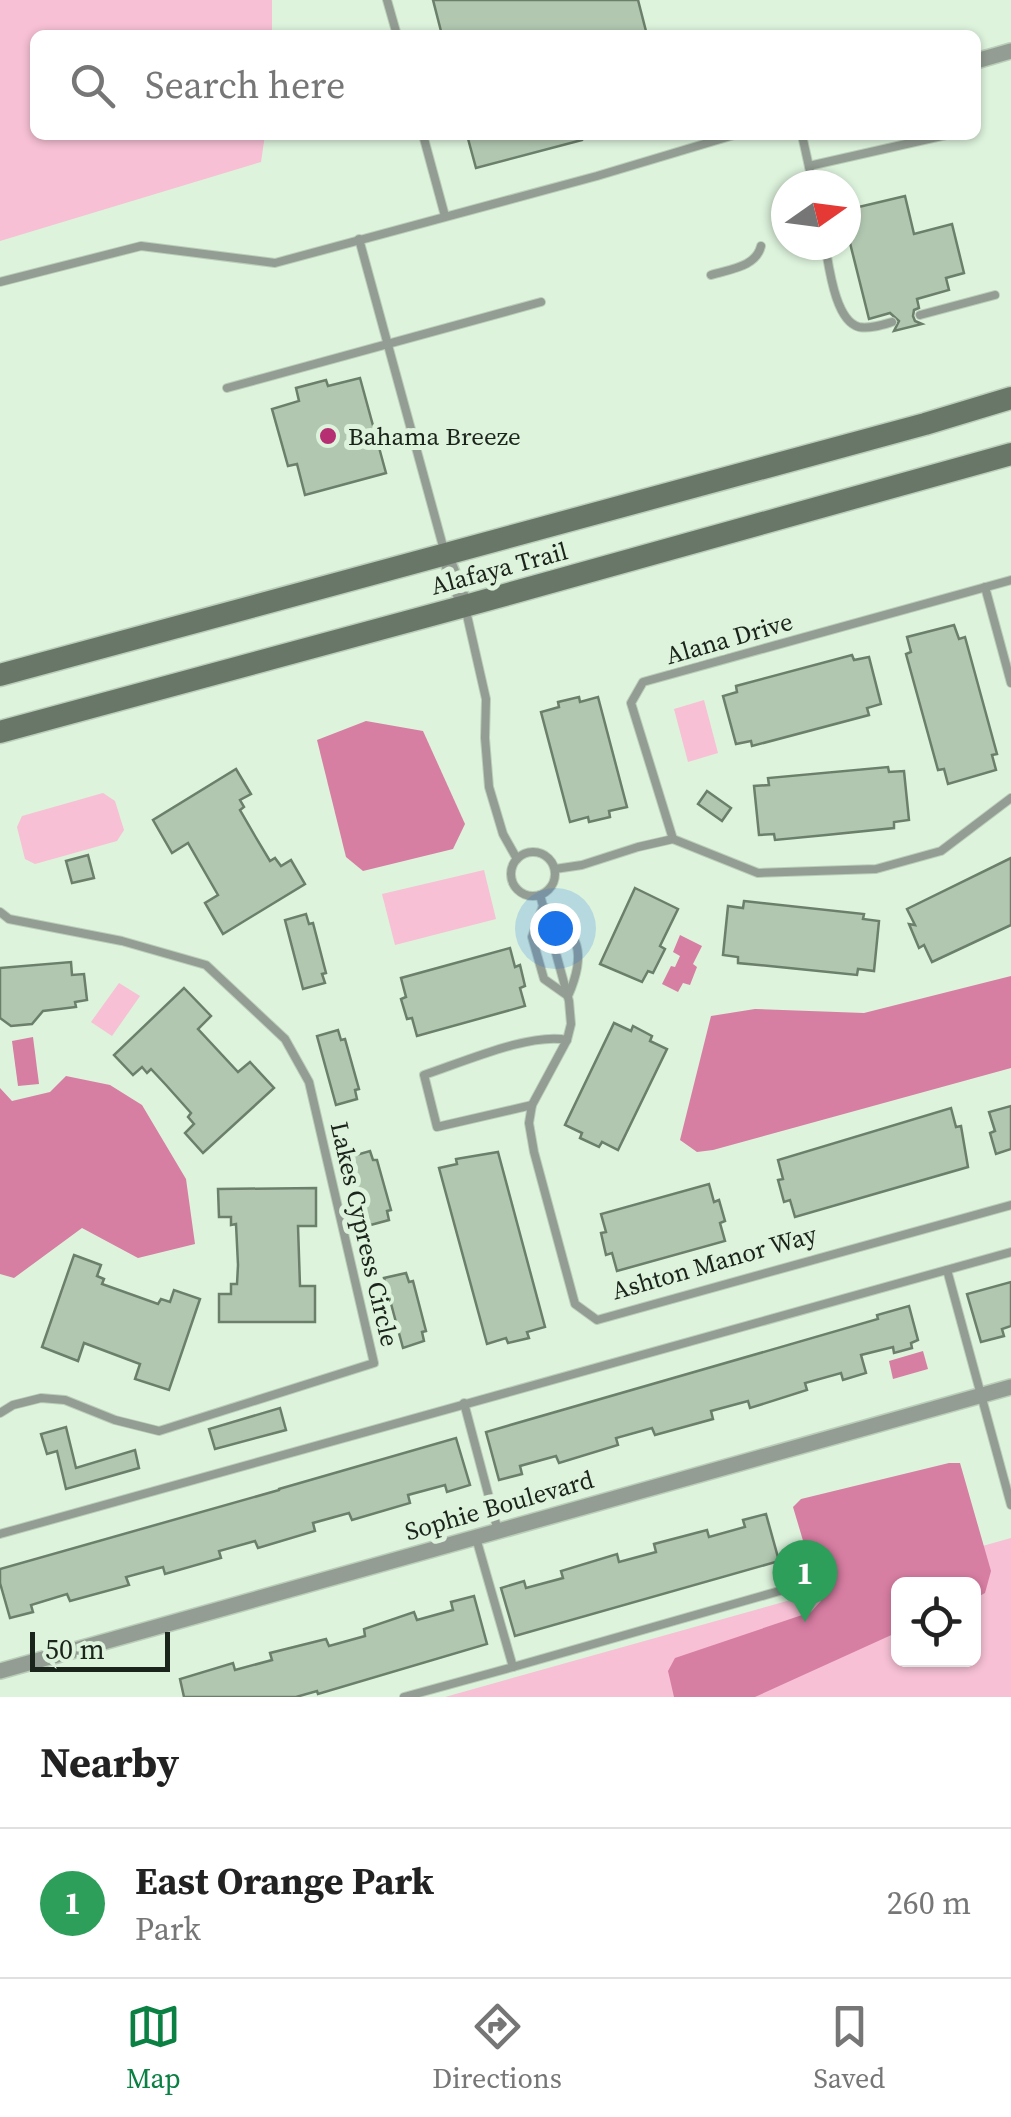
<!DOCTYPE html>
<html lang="en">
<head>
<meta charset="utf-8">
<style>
	body { margin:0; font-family:"Source Serif 4",serif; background:#f2f2f2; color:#222 }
	.controls { position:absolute; right:30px; bottom:30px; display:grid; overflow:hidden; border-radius:15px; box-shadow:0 2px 8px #0004 }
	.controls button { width:90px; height:90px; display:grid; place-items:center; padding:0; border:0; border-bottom:2px solid #e0e0e0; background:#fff; color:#222; font:50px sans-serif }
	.compass { position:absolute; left:771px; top:170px; width:90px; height:90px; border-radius:50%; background:#fff; box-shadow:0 2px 8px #0004; rotate:76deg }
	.scale { position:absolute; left:30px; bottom:25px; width:140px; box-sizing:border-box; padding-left:10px; border:5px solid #1b241b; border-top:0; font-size:28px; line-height:35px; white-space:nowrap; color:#1b241b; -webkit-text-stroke:8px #ddf3dc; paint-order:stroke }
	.you { position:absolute; left:555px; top:928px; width:35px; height:35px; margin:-25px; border:8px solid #fff; border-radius:50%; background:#1a73e8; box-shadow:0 0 0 15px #1a73e833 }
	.badge { display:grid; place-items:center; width:65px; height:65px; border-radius:50%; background:#0b8043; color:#fff; font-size:32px; font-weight:700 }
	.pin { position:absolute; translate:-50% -82px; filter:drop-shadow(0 2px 5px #0008) }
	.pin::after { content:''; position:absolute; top:52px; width:35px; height:30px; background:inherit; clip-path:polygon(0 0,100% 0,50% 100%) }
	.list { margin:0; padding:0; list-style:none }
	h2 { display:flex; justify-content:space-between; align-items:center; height:130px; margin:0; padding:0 40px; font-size:42px }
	h2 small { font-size:32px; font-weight:400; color:#767676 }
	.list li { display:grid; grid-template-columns:65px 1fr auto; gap:30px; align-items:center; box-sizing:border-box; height:150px; padding:0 40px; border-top:2px solid #e0e0e0 }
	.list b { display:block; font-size:38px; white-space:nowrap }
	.list p { margin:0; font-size:32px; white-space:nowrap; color:#767676 }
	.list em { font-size:32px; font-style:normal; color:#767676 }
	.icon { flex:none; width:55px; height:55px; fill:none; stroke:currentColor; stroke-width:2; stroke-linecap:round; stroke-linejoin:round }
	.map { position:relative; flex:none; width:1011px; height:1697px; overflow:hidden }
	.search { position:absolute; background:#fff; box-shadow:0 2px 8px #0004; left:30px; right:30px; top:30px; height:110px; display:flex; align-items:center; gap:25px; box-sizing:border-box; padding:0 35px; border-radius:15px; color:#767676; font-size:38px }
	.sheet { height:280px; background:#fff }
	nav { display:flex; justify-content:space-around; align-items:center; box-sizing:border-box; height:140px; border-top:2px solid #e0e0e0; background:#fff; font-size:28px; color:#767676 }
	nav a { display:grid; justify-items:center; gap:5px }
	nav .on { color:#0b8043 }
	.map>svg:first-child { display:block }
</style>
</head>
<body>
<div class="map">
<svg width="1011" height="1697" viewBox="0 0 1011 1697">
	<rect width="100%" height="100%" fill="#ddf3dc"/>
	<g fill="#f7c0d4" fill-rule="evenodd">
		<path d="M0 0H272V35H35V135H265L261 162 0 241Z"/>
		<path d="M704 700 718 753 688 762 674 709Z"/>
		<path d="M103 793 115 801 124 830 117 841 35 864 25 859 17 827 22 816Z"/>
		<path d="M484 870 496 919 395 945 382 894Z"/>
		<path d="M119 983 140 996 112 1036 91 1022Z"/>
		<path d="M1011 1538V1697H445ZM898 1584H974V1660H898Z"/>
	</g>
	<g fill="#d77ea3">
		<path d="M366 721 423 731 465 824 453 849 363 871 346 857 317 740Z"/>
		<path d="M680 935 702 946 693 964 697 967 690 985 683 983 678 992 662 984 671 966 675 967 680 956 673 952Z"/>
		<path d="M1011 976V1068L713 1150 697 1152 680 1140 711 1016 755 1009 864 1013Z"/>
		<path d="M33 1037 39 1084 18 1086 12 1041Z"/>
		<path d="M66 1076 110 1085 142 1105 186 1179 195 1244 138 1258 82 1228 14 1278 0 1274V1088L12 1101 50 1092Z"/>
		<path d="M923 1351 928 1369 893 1379 889 1361Z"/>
		<path d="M949 1463H960L991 1571 985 1593 974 1599V1584H898V1632L755 1697H674L668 1671 675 1658 811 1612 821 1601 793 1507 801 1499Z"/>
	</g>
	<g fill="#b1c7b0" stroke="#6b7f6a" stroke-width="2.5">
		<path d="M433 0H638L647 35H442Z"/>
		<path d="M467 135H582V140L476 168Z"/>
		<path d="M905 196 914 234 952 224 964 273 946 278 949 290 917 299 919 308 914 310 913 316 915 321 922 324 894 331 899 321 890 313 869 319 846 227V210Z"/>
		<path d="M360 378 386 473 305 495 297 464 288 466 272 409 299 401 296 388 326 380 328 386Z"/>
		<path d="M954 625 959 639 965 637 997 754 992 755 996 770 948 784 944 769 938 770 906 654 911 652 907 637Z"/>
		<path d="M852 655 854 660 869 657 881 704 867 708 869 715 752 746 751 741 736 744 723 696 737 692 736 686Z"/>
		<path d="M579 697 580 702 598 697 627 807 609 811 610 817 589 822 588 817 570 822 541 712 559 707 558 702Z"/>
		<path d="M888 767 889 772 904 771 909 820 894 822V828L826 835 775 840 774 834 759 835 754 786 769 785 768 778Z"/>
		<path d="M236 769 251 794 240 800 244 807 240 810 255 836 270 861 275 858 281 866 291 860 305 884 223 934 205 903 218 895 188 843 172 853 153 820Z"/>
		<path d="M707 791 731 808 722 821 698 804Z"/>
		<path d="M88 855 94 878 72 883 66 861Z"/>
		<path d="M1011 858V925L932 962 924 945 919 948 909 924 915 925 907 909Z"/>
		<path d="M635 888 678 909 660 946 665 949 653 973 648 971 642 982 600 964Z"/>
		<path d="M744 901 864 914 863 919 879 921 874 971 858 969 857 975 789 968 738 963V957L723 955 728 906 743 908Z"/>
		<path d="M306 914 309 924 313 923 326 973 322 974 325 983 303 989 285 920Z"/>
		<path d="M510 948 515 967 520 965 525 986 520 988 525 1006 417 1036 412 1018 407 1019 401 999 406 997 401 978Z"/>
		<path d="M71 962 72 975 84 974 87 1000 75 1002 76 1007 43 1011 32 1024 11 1026 0 1018V968Z"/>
		<path d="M184 988 211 1016 198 1029 238 1072 250 1062 274 1088 203 1153 185 1133 194 1124 188 1117 191 1113 166 1085 151 1069 147 1073 142 1067 133 1075 114 1055Z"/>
		<path d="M614 1023 631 1031 633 1026 652 1036 650 1041 667 1049 618 1150 602 1142 599 1147 580 1138 582 1133 565 1125Z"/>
		<path d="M338 1030 341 1040 345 1039 359 1089 355 1090 357 1099 336 1105 317 1036Z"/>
		<path d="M1011 1106V1149L996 1154 990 1133 995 1131 989 1112Z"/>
		<path d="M951 1108 956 1127 961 1126 968 1167 795 1217 790 1200 784 1202 778 1180 783 1179 778 1160Z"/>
		<path d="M370 1151 373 1160H377L391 1210 387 1211 389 1220 367 1226 349 1157Z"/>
		<path d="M498 1152 545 1327 527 1332 529 1338 508 1343 506 1338 487 1344 439 1168 457 1164 456 1159Z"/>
		<path d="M709 1184 714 1202 719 1200 725 1221 720 1223 725 1241 617 1271 612 1253 606 1255 601 1233 606 1232 601 1214Z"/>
		<path d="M316 1188V1226H298L300 1286H315V1322H219V1294H231V1284H237L238 1265 236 1224 231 1225V1217H219L218 1189Z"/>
		<path d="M74 1255 101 1265 97 1276 104 1279 102 1284 158 1304 161 1299 170 1302 174 1290 200 1299 169 1390 135 1379 140 1364 84 1343 78 1361 42 1347Z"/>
		<path d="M406 1273 409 1282 413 1281 426 1331 422 1332 424 1341 403 1348 384 1278Z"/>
		<path d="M1011 1282V1326L1002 1329 1004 1336 981 1342 967 1294Z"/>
		<path d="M909 1306 918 1340 911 1343 912 1348 894 1353 893 1347 861 1355 866 1373 843 1380 841 1373 805 1383 807 1390 750 1408 748 1401 711 1411 713 1419 655 1435 652 1428 616 1438 618 1445 559 1463 556 1456 520 1466 522 1474 499 1480 486 1432 878 1319 877 1315Z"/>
		<path d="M280 1408 286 1430 215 1449 209 1429Z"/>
		<path d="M66 1427 76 1468 135 1450 139 1468 66 1489 57 1451 47 1454 41 1434Z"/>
		<path d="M456 1438 470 1485 447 1492 445 1485 408 1495 410 1503 352 1520 349 1513 313 1523 315 1531 258 1548 255 1541 219 1551 221 1558 165 1574 163 1567 126 1577 129 1585 70 1601 67 1594 31 1605 33 1612 10 1618 0 1583V1569L279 1490V1489Z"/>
		<path d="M766 1514 779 1561 515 1636 501 1588 524 1581 526 1588 563 1578 561 1571 617 1554 619 1562 656 1552 654 1544 707 1530 709 1537 745 1527 743 1520Z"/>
		<path d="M474 1596 487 1644 318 1694 317 1691 296 1697H184L180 1679 233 1663 235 1670 272 1660 270 1653 326 1639 329 1646 365 1636 364 1629 414 1612 417 1620 453 1610 451 1602Z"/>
	</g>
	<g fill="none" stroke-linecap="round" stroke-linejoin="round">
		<g stroke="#baceb9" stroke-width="10">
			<g id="service">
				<path d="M387 0 397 35"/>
				<path d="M423 135 445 216"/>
				<path d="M802 135 813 185"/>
				<path d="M809 166 946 135"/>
				<path d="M359 239 444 550"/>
				<path d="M825 245C829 266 835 321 859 327 870 329 882 325 892 322"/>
				<path d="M711 275C730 269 756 267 761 246"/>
				<path d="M0 282 141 246 275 263 597 176 734 135"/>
				<path d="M920 315 995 295"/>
				<path d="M227 388 541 302"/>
				<path d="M985 587 1011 683"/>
				<path d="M466 611 486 699 485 738 489 787 503 834 517 859"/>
				<path d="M673 839 631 703 643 682 1011 580"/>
				<circle cx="533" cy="874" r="22"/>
				<path d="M555 869 582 865 638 847 673 839 758 873 876 869 941 851 1011 798"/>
				<path d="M540 895 569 1001 571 1024 567 1040 532 1105 529 1123 534 1152 575 1304 597 1320 1011 1205"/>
				<path d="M543 906C580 934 587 953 568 996L544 979 532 937Z"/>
				<path d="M0 912 9 919 122 941 206 965 285 1039 309 1082 374 1363 159 1431 115 1420 65 1400 41 1398 13 1405 0 1413"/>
				<path d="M532 1105 437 1127 424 1075C461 1063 531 1032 567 1040"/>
				<path d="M947 1270 1011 1505"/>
				<path d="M464 1403 498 1531"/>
				<path d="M0 1534 1011 1252"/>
				<path d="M513 1667 783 1590"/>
				<path d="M404 1697 513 1667 476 1538"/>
			</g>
		</g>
		<g stroke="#baceb9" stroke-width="18">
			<g id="minor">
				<path d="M976 61 1011 51"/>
				<path d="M445 555 465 606"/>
				<path d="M0 1671 1011 1387"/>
			</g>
		</g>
		<g stroke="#baceb9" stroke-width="25">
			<g id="secondary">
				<path d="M0 675 925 424 1011 398"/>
				<path d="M0 732 465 606 1011 454"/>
			</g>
		</g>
		<use href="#service" stroke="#939d93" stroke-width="8"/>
		<use href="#minor" stroke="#939d93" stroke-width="15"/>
		<use href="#secondary" stroke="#697769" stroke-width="22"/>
	</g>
	<circle fill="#b52f72" stroke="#ddf3dc" stroke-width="4" cx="328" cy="436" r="10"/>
	<g text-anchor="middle" stroke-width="10" stroke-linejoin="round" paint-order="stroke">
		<g font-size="25" fill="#1b241b" stroke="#ddf3dc" text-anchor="start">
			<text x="348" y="445">Bahama Breeze</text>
		</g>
		<g font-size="25" fill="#1b241b" stroke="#ddf3dc">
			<text transform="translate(499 568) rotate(-15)" y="9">Alafaya Trail</text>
			<text transform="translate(729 638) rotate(-16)" y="9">Alana Drive</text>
			<text transform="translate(365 1234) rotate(77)" y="9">Lakes Cypress Circle</text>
			<text transform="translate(714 1262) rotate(-16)" y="9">Ashton Manor Way</text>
			<text transform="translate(499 1505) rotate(-16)" y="9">Sophie Boulevard</text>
		</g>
	</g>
</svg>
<div class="controls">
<button><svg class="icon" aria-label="locate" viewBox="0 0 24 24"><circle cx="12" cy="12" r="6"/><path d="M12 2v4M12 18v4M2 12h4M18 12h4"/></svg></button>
</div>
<svg class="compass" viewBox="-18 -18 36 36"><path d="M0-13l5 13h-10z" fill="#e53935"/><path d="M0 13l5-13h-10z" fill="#767676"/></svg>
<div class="scale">50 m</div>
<div class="you"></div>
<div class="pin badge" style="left:805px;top:1622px;background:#2e9e5b">1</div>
<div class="search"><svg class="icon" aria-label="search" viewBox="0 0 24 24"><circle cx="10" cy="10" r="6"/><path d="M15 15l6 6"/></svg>Search here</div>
</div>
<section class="sheet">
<h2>Nearby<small></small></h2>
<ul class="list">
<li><span class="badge" style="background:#2e9e5b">1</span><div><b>East Orange Park</b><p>Park</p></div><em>260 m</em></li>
</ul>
</section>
<nav>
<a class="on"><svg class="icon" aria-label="map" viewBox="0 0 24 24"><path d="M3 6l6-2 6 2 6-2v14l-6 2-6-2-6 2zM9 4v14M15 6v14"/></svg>Map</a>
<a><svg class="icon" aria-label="directions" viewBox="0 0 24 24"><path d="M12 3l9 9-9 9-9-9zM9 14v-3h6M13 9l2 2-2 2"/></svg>Directions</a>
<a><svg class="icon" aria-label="saved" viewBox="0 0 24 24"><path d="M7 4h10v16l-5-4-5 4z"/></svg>Saved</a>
</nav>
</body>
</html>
